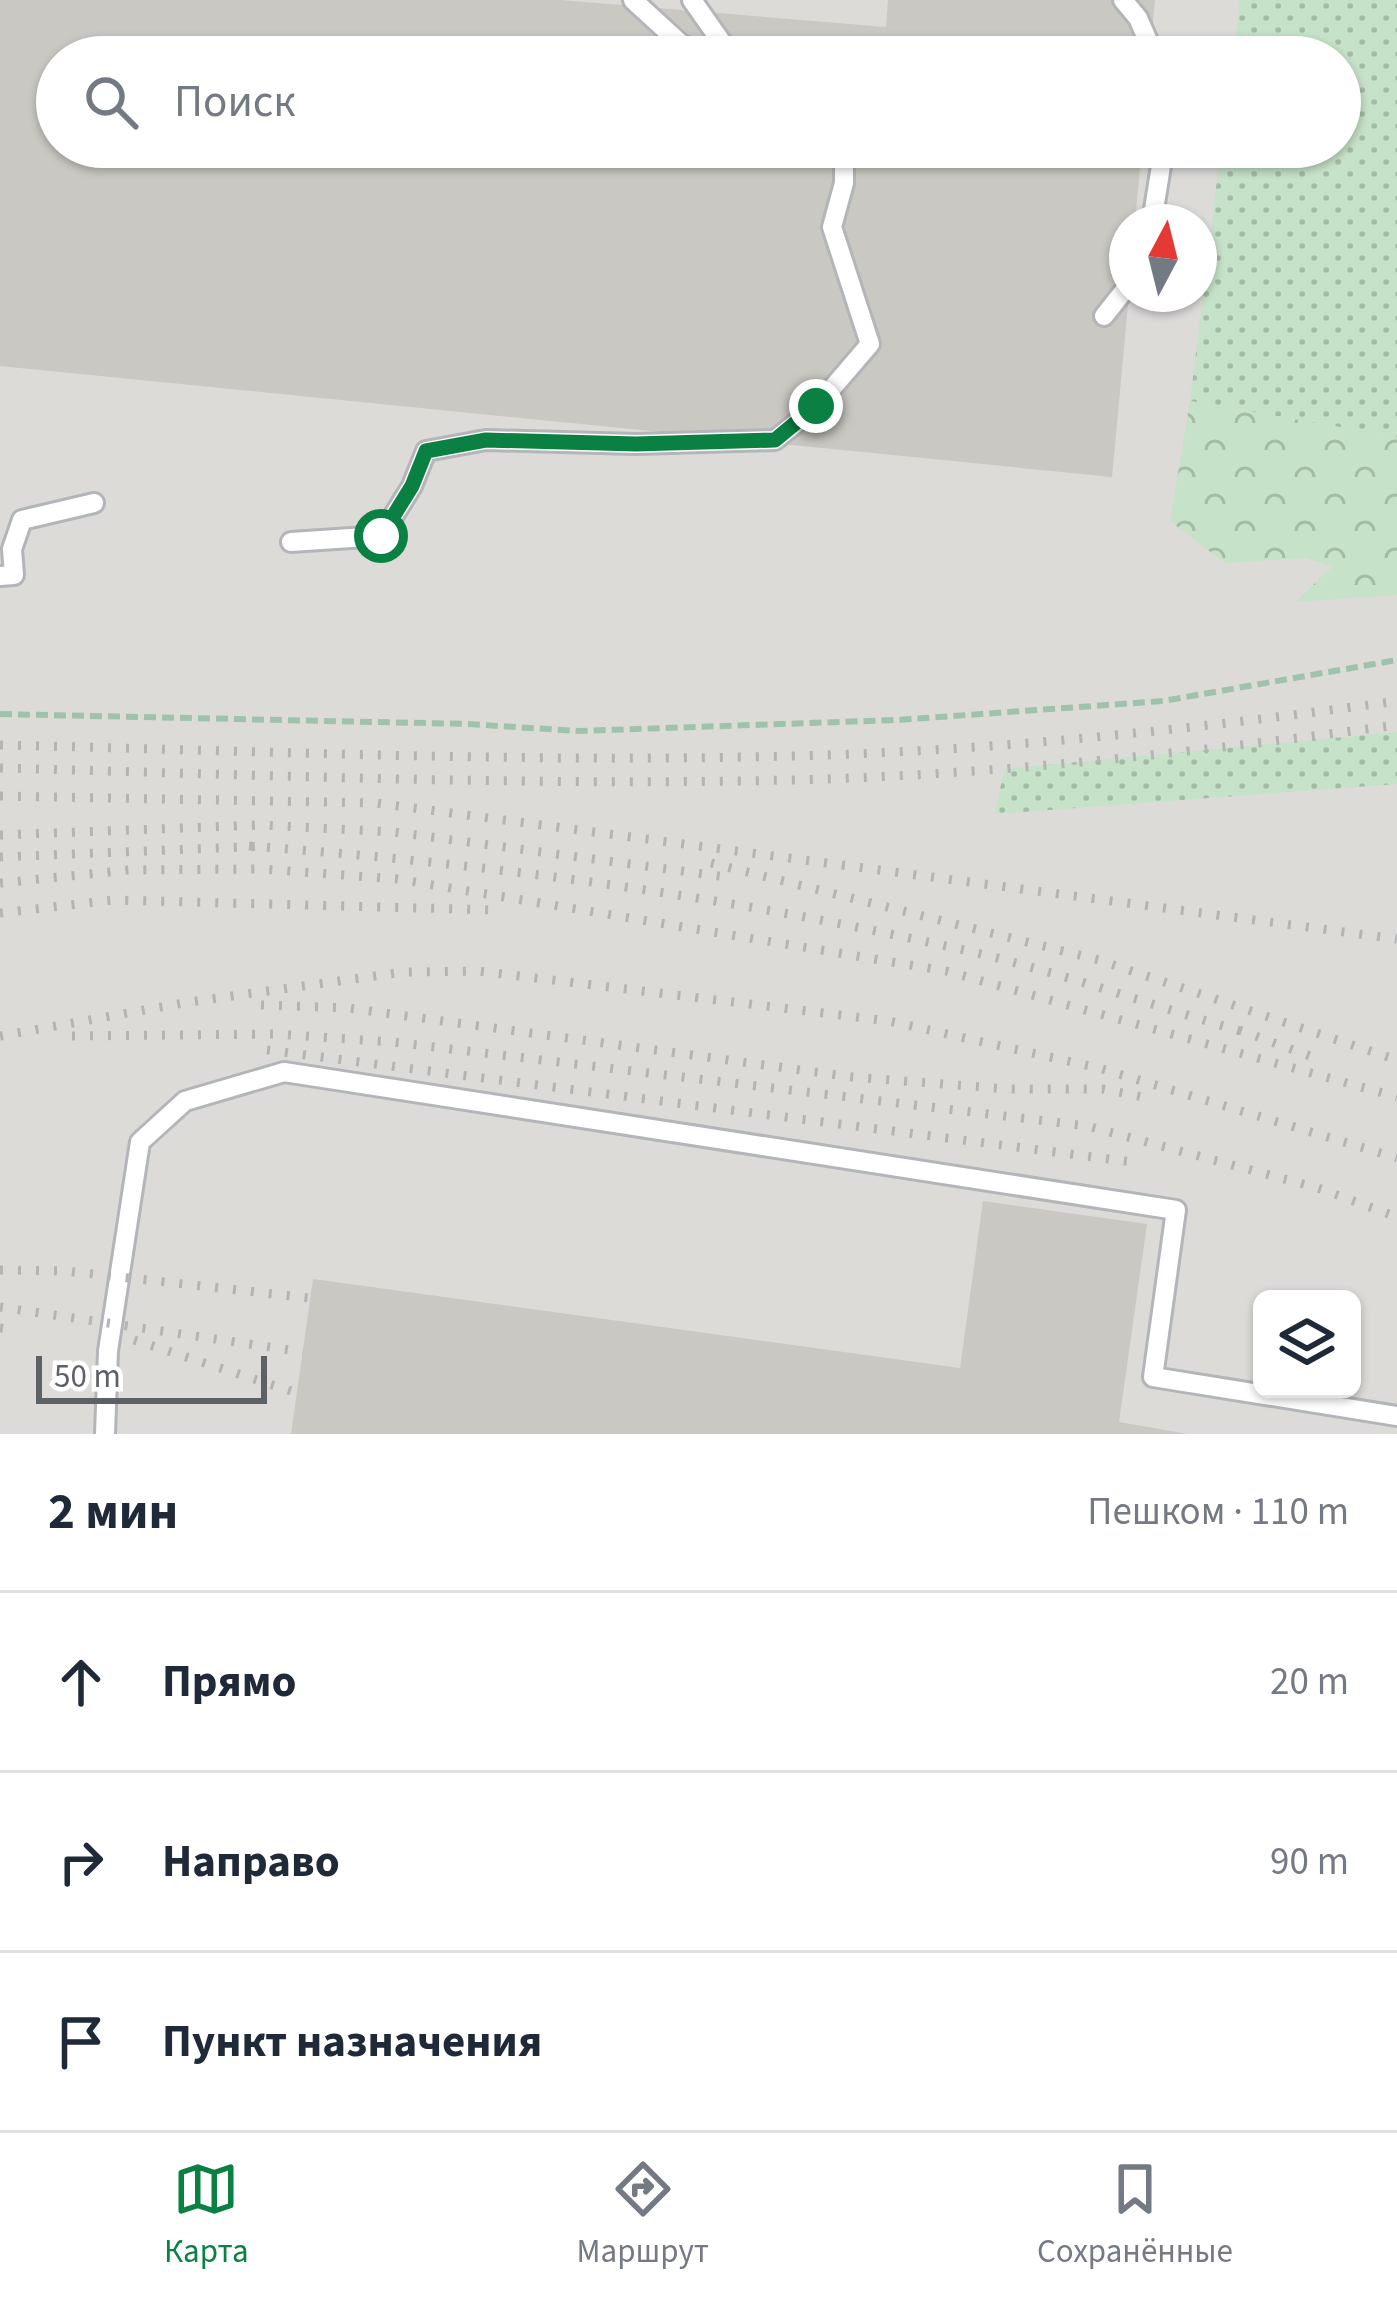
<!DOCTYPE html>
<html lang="ru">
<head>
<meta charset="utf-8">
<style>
	body { margin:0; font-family:"Source Sans 3",sans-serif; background:#f6f6f7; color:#1f2937 }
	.controls { position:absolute; right:36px; bottom:36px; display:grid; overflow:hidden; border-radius:18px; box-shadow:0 3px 9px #0004 }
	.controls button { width:108px; height:108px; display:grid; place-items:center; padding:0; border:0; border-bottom:3px solid #e0e1e3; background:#fff; color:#1f2937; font:60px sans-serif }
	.compass { position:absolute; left:1109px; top:204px; width:108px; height:108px; border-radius:50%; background:#fff; box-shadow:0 3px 9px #0004; rotate:7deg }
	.scale { position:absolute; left:36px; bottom:30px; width:231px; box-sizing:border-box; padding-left:12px; border:6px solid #5d6064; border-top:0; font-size:33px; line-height:42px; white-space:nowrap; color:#5d6064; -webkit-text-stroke:9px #fff; paint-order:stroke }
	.stop { position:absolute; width:36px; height:36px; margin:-27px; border:9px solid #0b8043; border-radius:50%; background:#fff }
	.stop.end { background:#0b8043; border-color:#fff; box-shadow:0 3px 12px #0008 }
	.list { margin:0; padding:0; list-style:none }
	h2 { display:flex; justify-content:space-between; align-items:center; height:156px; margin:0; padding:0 48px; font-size:51px }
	h2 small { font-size:39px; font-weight:400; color:#747a83 }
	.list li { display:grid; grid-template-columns:78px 1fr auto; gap:36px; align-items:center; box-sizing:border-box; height:180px; padding:0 48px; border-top:3px solid #e0e1e3 }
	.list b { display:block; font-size:45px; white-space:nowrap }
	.list em { font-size:39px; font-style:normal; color:#747a83 }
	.icon { flex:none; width:66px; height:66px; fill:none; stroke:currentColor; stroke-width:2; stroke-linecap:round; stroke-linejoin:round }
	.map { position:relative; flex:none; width:1397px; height:1434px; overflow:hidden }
	.search { position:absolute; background:#fff; box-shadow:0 3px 9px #0004; left:36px; right:36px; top:36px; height:132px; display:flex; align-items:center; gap:30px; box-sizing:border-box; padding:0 42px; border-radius:66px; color:#747a83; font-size:45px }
	.sheet { height:696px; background:#fff }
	nav { display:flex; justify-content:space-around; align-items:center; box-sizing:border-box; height:168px; border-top:3px solid #e0e1e3; background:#fff; font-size:33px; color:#747a83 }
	nav a { display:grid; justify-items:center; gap:6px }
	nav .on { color:#0b8043 }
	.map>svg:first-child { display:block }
</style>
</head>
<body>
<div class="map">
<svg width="1397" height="1434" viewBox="0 0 1397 1434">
	<defs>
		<pattern id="grass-dots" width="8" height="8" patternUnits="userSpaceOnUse" patternTransform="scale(3)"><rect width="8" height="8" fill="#c6e2c8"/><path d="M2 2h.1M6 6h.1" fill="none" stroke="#a4bba6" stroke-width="1.8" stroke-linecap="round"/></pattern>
		<pattern id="forest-crowns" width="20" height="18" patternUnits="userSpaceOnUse" patternTransform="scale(3)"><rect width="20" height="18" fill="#c6e2c8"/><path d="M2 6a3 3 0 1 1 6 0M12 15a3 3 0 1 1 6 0" fill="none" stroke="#a4bba6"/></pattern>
	</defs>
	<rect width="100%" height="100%" fill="#eeece6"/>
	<path fill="#dddbd8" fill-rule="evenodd" d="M0 0H1397V1434H0ZM57 57H1340V147H57ZM1127 222H1199V294H1127ZM1262 1299H1352V1389H1262Z"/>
	<g fill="url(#grass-dots)">
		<path d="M1240 0H1397V437L1190 401 1221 147H1340V57H1233Z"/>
		<path d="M1397 732V784L995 814 1004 769Z"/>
	</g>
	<path fill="url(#forest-crowns)" d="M1190 401 1397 437V595L1295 602 1333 566 1305 558 1225 563 1170 521Z"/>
	<g fill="#c9c8c2">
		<path d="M0 0H561L886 27 888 0H1155L1150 57H57V147H1142L1135 222H1127L1129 294 1112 477 0 366Z"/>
		<path d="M983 1201 1147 1224 1119 1422 1188 1434H291L313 1279 960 1368Z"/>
	</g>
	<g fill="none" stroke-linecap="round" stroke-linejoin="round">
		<g stroke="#b3b5b9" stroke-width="24">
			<g id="lane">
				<path d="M633 0 682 45 716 57"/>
				<path d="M692 0 732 57"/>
				<path d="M1123 0 1138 18 1155 57"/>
				<path d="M1152 222 1164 147"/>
				<path d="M1104 316 1127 287"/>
				<path d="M291 542 381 536 412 486 426 451 486 440 636 444 775 440 816 407 870 344 832 227 844 183V147"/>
				<path d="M0 576 14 575 12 549 22 520 94 503"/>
				<path d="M105 1434 108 1351 140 1142 185 1101 284 1072 1176 1210 1153 1377 1397 1416"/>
			</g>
		</g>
		<path stroke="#9fc2ac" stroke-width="6" stroke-dasharray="12 6" stroke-linecap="butt" d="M0 714 468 724 579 731 897 720 1163 701 1397 660"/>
		<use href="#lane" stroke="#fff" stroke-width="18"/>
		<g stroke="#b3b4b4" stroke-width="9" stroke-dasharray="3 15" stroke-linecap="butt">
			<path d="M0 745C264 751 527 763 791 756 994 751 1196 729 1397 701"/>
			<path d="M0 768C263 775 527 786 791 780 994 775 1196 752 1397 725"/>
			<path d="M0 796 376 803 1397 939"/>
			<path d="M0 835 261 825 394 832 726 877"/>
			<path d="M249 846C484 863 717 895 946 946 1050 968 1152 1006 1254 1035"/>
			<path d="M0 857 264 846"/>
			<path d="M711 863 1099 960 1397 1060"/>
			<path d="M0 883 129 870 262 869 397 879 946 971 1397 1097"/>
			<path d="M0 913 113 900 497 910"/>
			<path d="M261 1005 348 1008 852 1077 1008 1089H1103L1143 1097"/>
			<path d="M1239 1030 1318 1059"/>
			<path d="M0 1036 189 1002 403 972 478 971 889 1021 1099 1068 1397 1158"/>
			<path d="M72 1036 278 1034 393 1042 1087 1126 1318 1188 1397 1217"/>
			<path d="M267 1050 1140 1163"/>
			<path d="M0 1270 66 1271 310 1298"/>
			<path d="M0 1307 303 1352"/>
			<path d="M0 1328 15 1330"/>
			<path d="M134 1340 297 1393"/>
		</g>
	</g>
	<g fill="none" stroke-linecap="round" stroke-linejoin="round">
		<path stroke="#0b8043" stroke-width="15" d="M381 536 412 486 426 451 486 440 636 444 775 440 816 406"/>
	</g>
</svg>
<div class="controls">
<button><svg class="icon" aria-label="layers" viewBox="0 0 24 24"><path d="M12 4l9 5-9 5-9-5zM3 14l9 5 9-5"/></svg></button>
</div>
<svg class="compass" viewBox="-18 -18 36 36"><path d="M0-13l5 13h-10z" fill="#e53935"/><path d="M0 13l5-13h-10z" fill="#747a83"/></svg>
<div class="scale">50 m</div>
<div class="stop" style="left:381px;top:536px"></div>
<div class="stop end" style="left:816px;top:406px"></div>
<div class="search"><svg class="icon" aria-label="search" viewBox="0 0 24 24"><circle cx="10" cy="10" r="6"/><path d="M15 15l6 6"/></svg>Поиск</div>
</div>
<section class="sheet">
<h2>2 мин<small>Пешком · 110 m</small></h2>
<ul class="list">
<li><svg class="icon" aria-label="ahead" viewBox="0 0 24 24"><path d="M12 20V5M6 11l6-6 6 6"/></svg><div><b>Прямо</b></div><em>20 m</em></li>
<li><svg class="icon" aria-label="right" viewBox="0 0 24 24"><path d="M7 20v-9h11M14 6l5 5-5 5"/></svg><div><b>Направо</b></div><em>90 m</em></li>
<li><svg class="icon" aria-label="arrive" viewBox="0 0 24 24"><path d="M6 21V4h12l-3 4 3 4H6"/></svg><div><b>Пункт назначения</b></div></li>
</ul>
</section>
<nav>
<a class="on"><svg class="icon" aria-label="map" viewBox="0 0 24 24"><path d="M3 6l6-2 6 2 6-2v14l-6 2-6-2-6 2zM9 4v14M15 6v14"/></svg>Карта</a>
<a><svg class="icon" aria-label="directions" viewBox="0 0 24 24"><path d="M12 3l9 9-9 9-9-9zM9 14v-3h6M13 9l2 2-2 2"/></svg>Маршрут</a>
<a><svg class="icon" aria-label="saved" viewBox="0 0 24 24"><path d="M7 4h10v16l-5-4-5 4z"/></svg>Сохранённые</a>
</nav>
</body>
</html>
